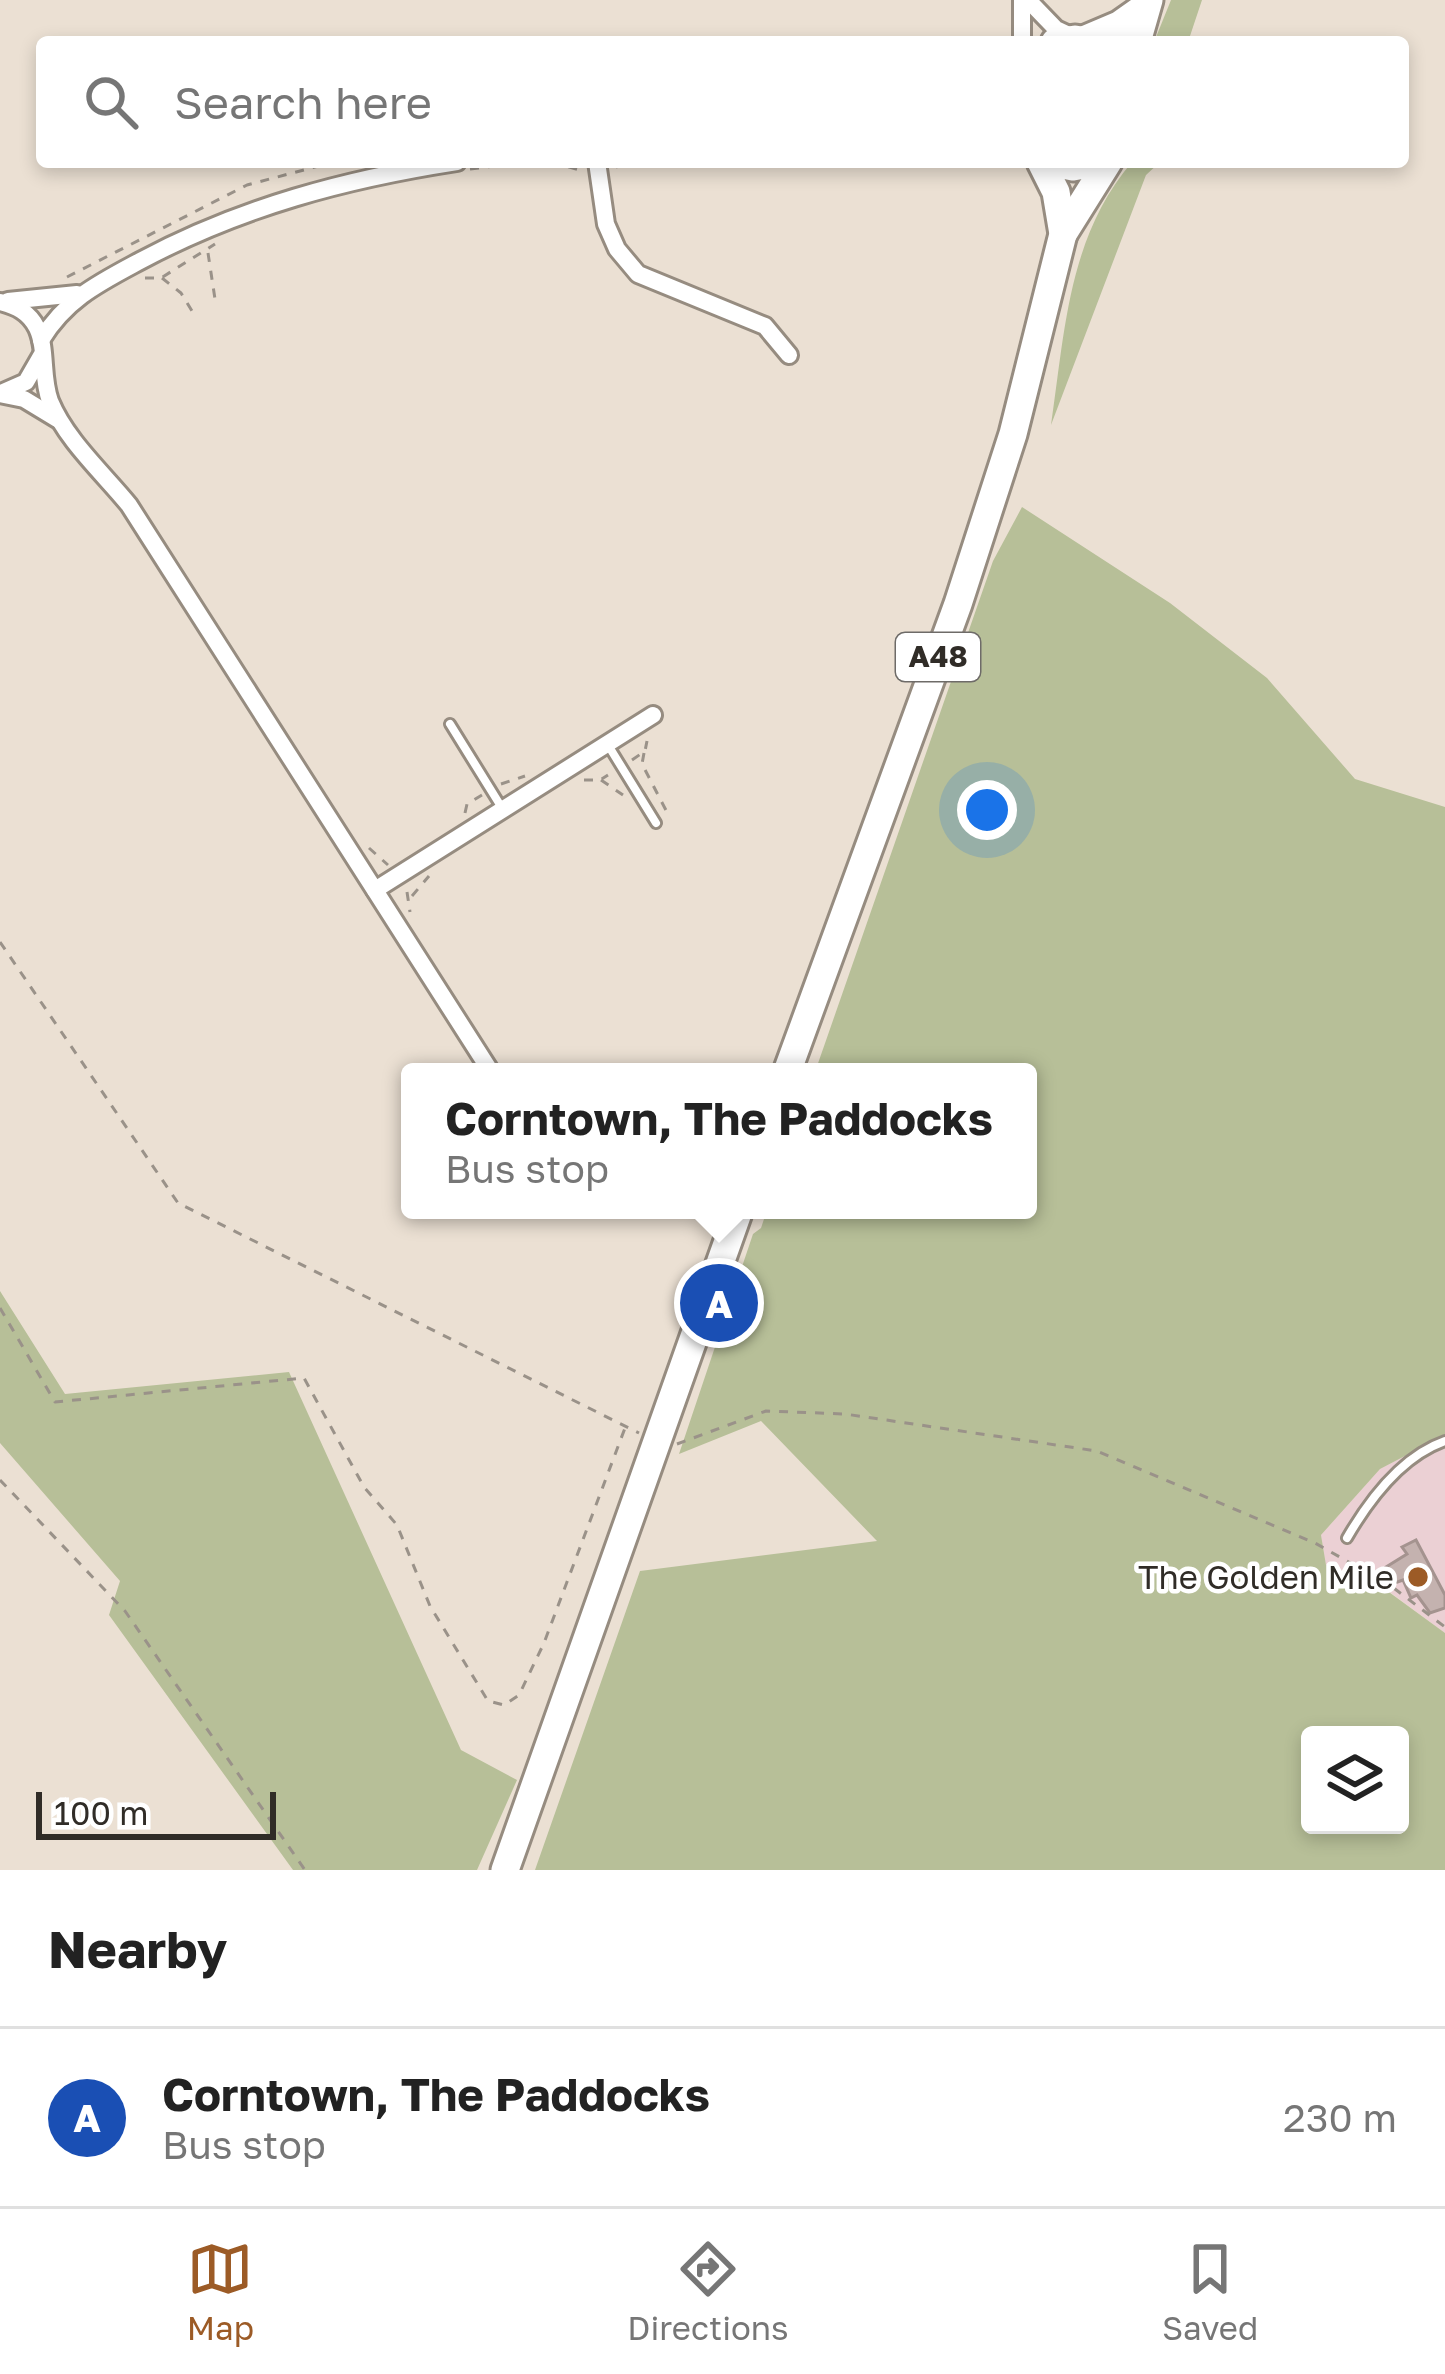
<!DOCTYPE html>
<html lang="en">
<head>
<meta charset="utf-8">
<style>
	body { margin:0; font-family:"Golos Text",sans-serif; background:#f2f2f2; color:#222 }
	.controls { position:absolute; right:36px; bottom:36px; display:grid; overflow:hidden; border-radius:12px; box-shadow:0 6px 18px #0003 }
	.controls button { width:108px; height:108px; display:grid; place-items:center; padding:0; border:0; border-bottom:3px solid #e0e0e0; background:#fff; color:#222; font:60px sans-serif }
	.scale { position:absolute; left:36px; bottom:30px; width:240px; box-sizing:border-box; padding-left:12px; border:6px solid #302c27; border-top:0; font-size:33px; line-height:42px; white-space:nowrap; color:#302c27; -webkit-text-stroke:9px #fff; paint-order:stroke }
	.you { position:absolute; left:987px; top:810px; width:42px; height:42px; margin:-30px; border:9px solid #fff; border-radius:50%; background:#1a73e8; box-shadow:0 0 0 18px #1a73e833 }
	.badge { display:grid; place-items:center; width:78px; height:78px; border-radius:50%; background:#9c5b26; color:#fff; font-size:39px; font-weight:700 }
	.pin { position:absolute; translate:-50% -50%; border:6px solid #fff; box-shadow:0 3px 12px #0006 }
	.popup { position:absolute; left:401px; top:1063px; width:636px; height:156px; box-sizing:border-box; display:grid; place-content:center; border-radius:12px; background:#fff; filter:drop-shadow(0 3px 9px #0005); font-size:39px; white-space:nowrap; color:#767676 }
	.popup b { font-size:45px; color:#222 }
	.popup::after { content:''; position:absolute; left:50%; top:100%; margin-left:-24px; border:24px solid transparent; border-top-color:#fff }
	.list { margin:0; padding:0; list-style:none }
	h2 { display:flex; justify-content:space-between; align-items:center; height:156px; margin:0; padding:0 48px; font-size:51px }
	h2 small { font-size:39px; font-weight:400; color:#767676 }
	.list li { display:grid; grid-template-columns:78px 1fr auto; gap:36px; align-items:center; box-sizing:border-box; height:180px; padding:0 48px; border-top:3px solid #e0e0e0 }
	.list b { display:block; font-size:45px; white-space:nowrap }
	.list p { margin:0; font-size:39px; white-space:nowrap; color:#767676 }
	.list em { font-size:39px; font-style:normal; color:#767676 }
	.icon { flex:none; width:66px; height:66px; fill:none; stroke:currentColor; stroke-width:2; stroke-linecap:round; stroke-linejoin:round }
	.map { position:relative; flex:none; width:1445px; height:1870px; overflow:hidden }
	.search { position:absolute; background:#fff; box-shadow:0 6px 18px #0003; left:36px; right:36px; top:36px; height:132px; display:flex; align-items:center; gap:30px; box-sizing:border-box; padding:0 42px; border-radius:12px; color:#767676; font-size:45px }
	.sheet { height:336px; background:#fff }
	nav { display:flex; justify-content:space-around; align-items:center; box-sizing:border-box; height:168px; border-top:3px solid #e0e0e0; background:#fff; font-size:33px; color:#767676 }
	nav a { display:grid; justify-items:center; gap:6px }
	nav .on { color:#9c5b26 }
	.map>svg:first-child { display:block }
</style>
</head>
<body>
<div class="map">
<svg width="1445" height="1870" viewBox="0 0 1445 1870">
	<rect width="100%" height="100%" fill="#ebe0d3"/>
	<path fill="#ebd0d4" d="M1445 1435V1633L1383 1587 1366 1591 1326 1565 1321 1535 1380 1469Z"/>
	<g fill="#b7bf98" fill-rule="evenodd">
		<path d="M1171 0H1202L1188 42H1154Z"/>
		<path d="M1132 162H1160L1146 175 1051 425C1065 331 1068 237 1132 162Z"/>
		<path d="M1022 507 1170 603 1267 678 1355 779 1445 807V1435L1380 1469 1321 1535 1326 1565 1366 1591 1382 1587 1445 1633V1870H535L640 1571 877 1541 761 1421 679 1454 753 1234 761 1228 767 1210H1028V1072H815L993 561ZM1310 1735H1400V1825H1310Z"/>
		<path d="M0 1291 65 1394 289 1372 461 1750 517 1780 477 1870H293L109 1615 120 1581 0 1443Z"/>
	</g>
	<path fill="#c4b2af" stroke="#a4938f" stroke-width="3" d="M1416 1540 1445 1595V1608L1430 1613 1417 1595 1411 1598 1403 1580 1395 1583 1386 1567 1407 1554 1402 1547Z"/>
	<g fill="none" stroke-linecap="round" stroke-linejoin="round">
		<g stroke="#968c80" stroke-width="14">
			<g id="lane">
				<path d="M450 724 502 808"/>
				<path d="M608 745 656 823"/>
				<path d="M1347 1538C1369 1500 1402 1456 1445 1441"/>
			</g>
		</g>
		<g stroke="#968c80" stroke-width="22">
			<g id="street">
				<path d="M1022 0V42"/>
				<path d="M1028 0 1056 29 1073 37"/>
				<path d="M597 162 606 224 617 249 638 274 765 326 789 355"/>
				<path d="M8 301 77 294"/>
				<path d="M0 302C16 306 29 312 37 328 47 349 41 377 50 401 66 440 103 473 129 505L491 1072"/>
				<path d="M41 340C66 299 99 283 140 261 241 207 346 179 457 162"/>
				<path d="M1 393 26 382 41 356"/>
				<path d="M0 394 24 399 57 419"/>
				<path d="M375 890 653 715"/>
			</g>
		</g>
		<g stroke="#968c80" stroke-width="33">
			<g id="primary">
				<path d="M1086 39 1119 25 1146 6"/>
				<path d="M1055 42 1075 39 1093 42"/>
				<path d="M1137 42 1149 0"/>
				<path d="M1050 162 1073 167 1099 162"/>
				<path d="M1063 234 1108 162"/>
				<path d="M787 1072 958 604 1013 434 1063 234 1056 192 1041 162"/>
				<path d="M505 1870 739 1210"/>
			</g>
		</g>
		<g stroke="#9a9289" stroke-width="3" stroke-dasharray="9 9" stroke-linecap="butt">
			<path d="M551 162 583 171"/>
			<path d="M616 167 629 162"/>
			<path d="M470 169 529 162"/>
			<path d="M208 253 215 299"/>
			<path d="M67 277 247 185 334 162"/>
			<path d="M145 278H161L215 244"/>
			<path d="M162 278 181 293 192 311"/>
			<path d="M644 753 642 764 670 818"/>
			<path d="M632 760 645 751 647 741"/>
			<path d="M584 780H600L608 775"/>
			<path d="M601 780 623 795"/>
			<path d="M501 784 525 776"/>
			<path d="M465 813 467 804 482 795"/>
			<path d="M369 848 388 865"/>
			<path d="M407 892 410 912"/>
			<path d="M412 896 429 876"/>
			<path d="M0 942 178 1203 639 1433"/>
			<path d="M0 1308 55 1402 304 1378 364 1487 397 1525 430 1606 488 1701 504 1705 519 1695 544 1643 625 1428"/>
			<path d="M677 1444 766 1411 845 1414 1097 1451 1315 1543 1391 1586 1445 1627"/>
			<path d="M0 1480 125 1611 305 1870"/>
		</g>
		<use href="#lane" stroke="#fff" stroke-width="8"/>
		<use href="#street" stroke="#fff" stroke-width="16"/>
		<use href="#primary" stroke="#fff" stroke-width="27"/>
	</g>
	<circle fill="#9c5b26" stroke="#fff" stroke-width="4.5" cx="1418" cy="1577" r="12"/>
	<g text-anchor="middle" stroke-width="9" stroke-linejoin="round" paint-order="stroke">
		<rect fill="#fff" stroke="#6e6b68" stroke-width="3" x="896" y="633" width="84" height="48" rx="9"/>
		<g font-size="30" font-weight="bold" fill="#302c27">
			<text x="938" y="667">A48</text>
		</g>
		<g font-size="33" fill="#302c27" stroke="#fff" text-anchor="end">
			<text x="1394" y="1589">The Golden Mile</text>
		</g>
	</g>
</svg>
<div class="controls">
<button><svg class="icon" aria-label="layers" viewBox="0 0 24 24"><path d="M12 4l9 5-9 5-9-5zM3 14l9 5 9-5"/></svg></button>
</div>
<div class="scale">100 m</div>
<div class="you"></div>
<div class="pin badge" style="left:719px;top:1303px;background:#1a4fb4">A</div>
<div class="popup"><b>Corntown, The Paddocks</b>Bus stop</div>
<div class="search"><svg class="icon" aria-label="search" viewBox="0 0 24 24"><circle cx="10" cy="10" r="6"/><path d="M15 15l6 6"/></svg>Search here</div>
</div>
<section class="sheet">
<h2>Nearby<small></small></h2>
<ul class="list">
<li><span class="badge" style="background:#1a4fb4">A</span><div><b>Corntown, The Paddocks</b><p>Bus stop</p></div><em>230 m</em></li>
</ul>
</section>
<nav>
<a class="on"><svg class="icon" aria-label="map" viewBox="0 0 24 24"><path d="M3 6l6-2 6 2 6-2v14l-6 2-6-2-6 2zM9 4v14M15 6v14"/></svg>Map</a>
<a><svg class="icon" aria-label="directions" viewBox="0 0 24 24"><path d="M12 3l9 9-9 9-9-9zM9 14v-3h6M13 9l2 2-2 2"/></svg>Directions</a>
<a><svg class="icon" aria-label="saved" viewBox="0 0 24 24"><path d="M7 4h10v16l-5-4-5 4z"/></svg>Saved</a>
</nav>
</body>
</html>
